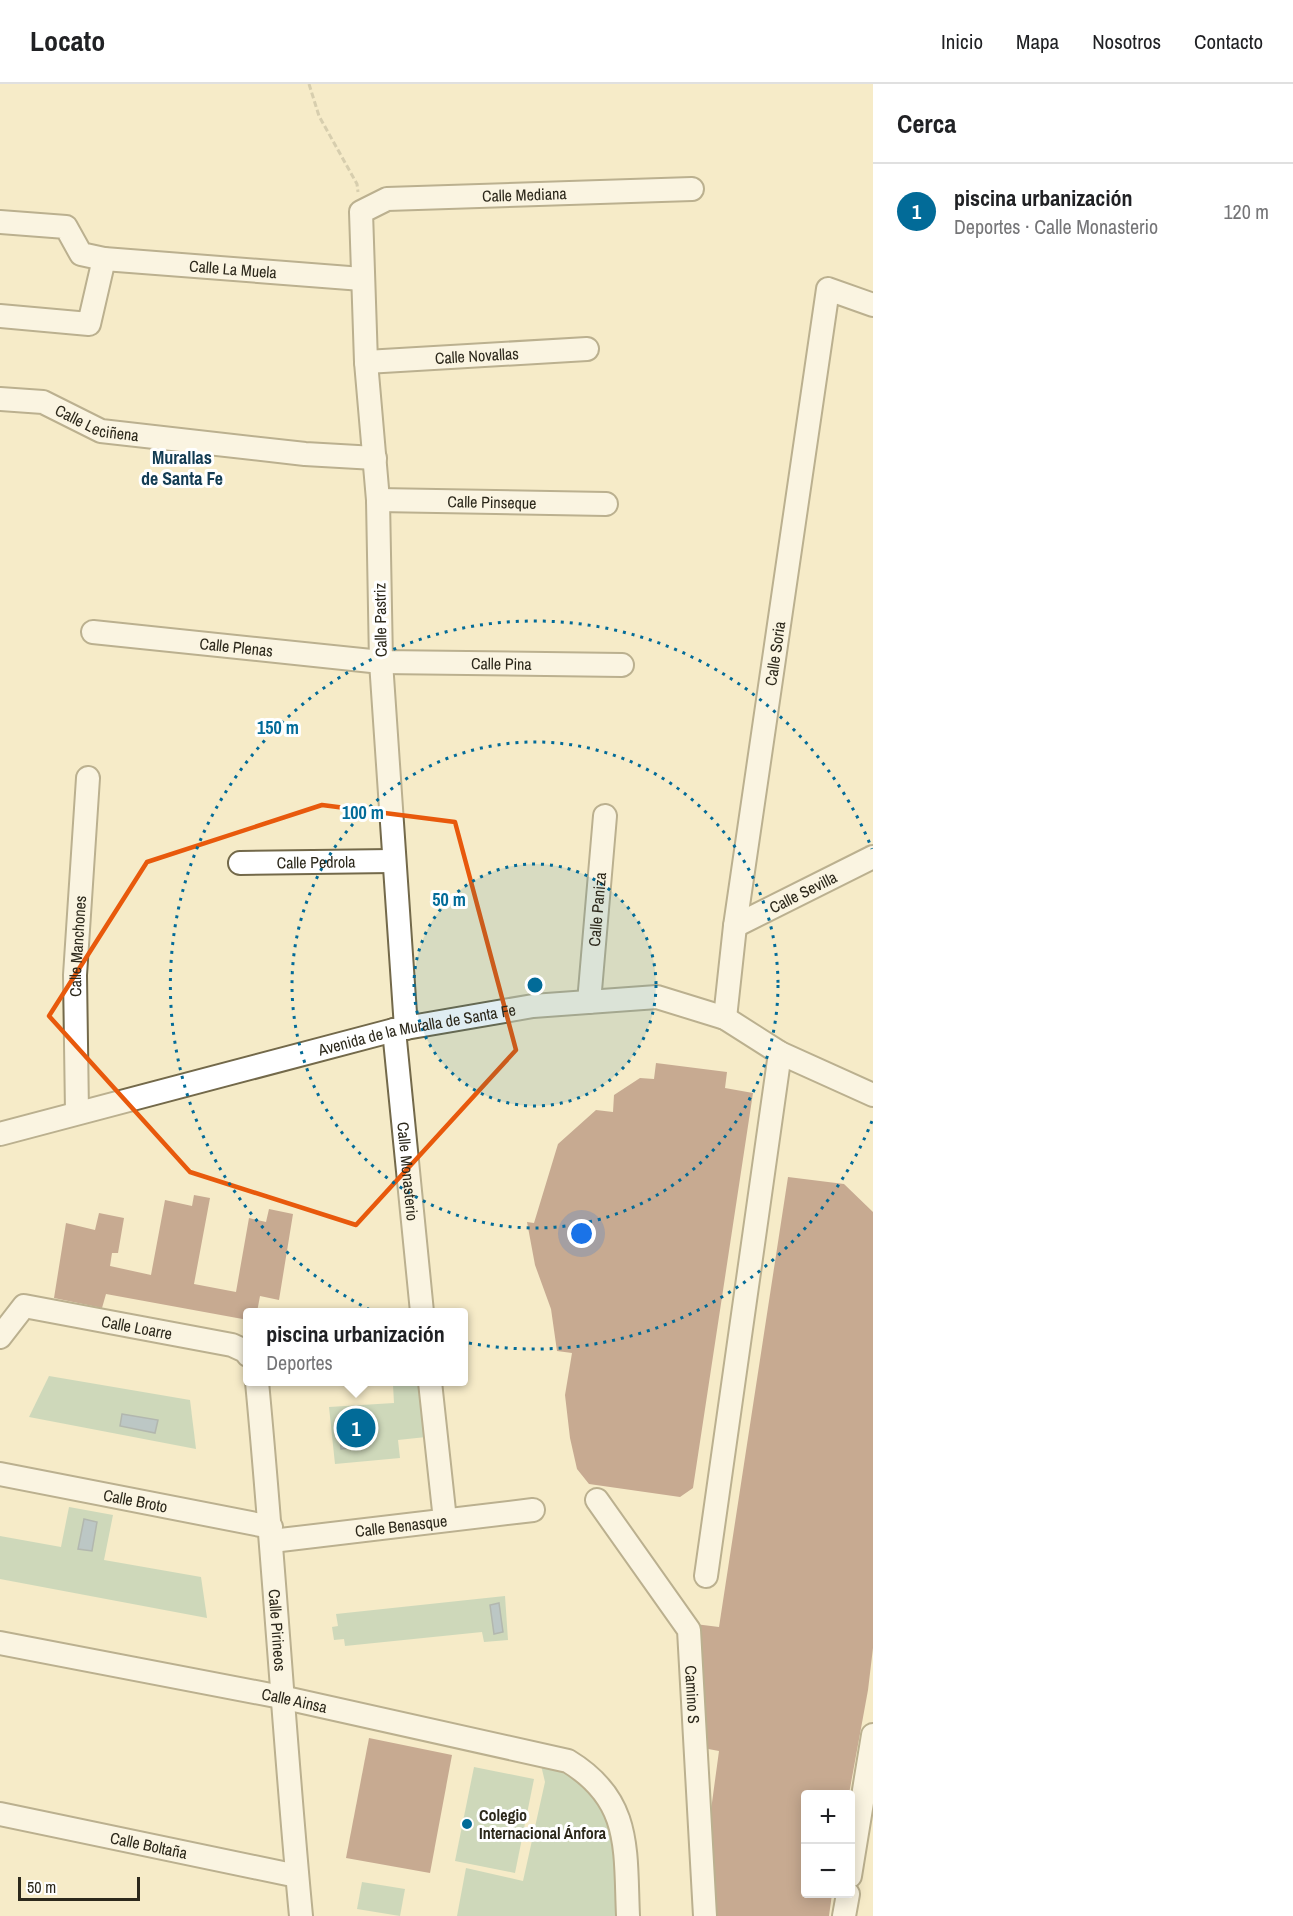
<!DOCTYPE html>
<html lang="es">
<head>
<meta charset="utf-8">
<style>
	body { margin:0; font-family:"Archivo Narrow",sans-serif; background:#f2f2f2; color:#202124 }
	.controls { position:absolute; right:18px; bottom:18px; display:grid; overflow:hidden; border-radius:6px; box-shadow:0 3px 15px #0003 }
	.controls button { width:54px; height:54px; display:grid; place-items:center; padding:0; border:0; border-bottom:2px solid #e0e0e0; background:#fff; color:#202124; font:30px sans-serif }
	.scale { position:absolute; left:18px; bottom:15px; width:122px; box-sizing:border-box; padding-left:6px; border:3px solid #2c281b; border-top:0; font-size:16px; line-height:21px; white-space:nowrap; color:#2c281b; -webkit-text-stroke:4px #fff; paint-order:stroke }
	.you { position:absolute; left:582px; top:1150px; width:21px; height:21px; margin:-15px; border:4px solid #fff; border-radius:50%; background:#1a73e8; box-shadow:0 0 0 9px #1a73e833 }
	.badge { display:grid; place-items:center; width:39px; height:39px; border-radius:50%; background:#026b98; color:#fff; font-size:20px; font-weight:700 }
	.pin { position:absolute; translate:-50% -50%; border:3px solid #fff; box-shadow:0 2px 6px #0006 }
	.popup { position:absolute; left:243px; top:1224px; width:225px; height:78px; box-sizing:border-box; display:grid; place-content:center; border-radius:6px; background:#fff; filter:drop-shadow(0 2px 4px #0005); font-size:20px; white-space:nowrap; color:#757577 }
	.popup b { font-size:22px; color:#202124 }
	.popup::after { content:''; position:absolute; left:50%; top:100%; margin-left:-12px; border:12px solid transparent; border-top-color:#fff }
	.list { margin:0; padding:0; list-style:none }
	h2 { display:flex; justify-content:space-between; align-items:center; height:78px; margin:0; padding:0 24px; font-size:26px }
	h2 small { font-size:20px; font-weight:400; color:#757577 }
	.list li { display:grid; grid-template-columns:39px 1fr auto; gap:18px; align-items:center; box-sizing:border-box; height:96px; padding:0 24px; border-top:2px solid #e0e0e0 }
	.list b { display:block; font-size:22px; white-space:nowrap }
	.list p { margin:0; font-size:20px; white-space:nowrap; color:#757577 }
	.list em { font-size:20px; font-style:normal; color:#757577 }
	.map { position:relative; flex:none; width:873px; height:1832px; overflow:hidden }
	header { display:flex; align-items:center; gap:36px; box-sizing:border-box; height:84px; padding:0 30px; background:#fff; border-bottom:2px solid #e0e0e0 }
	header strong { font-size:28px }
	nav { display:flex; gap:33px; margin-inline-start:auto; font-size:21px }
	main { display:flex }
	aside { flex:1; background:#fff }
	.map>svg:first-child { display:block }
</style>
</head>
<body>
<header>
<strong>Locato</strong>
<nav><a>Inicio</a><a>Mapa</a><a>Nosotros</a><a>Contacto</a></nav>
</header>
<main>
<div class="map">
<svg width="873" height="1832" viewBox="0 0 873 1832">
	<rect width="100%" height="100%" fill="#f5ebc8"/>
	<g fill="#9dc2a9">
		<path d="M49 1292 190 1316 196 1365 29 1333Z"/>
		<path d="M393 1301H420L426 1353 398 1356 400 1374 335 1380 329 1323 394 1319Z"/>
		<path d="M69 1423 113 1431 104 1476 201 1493 207 1534 0 1495V1452L61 1463Z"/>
		<path d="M505 1512 508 1556 484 1558 482 1548 345 1562 344 1555 334 1556 332 1543 338 1542 336 1530Z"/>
		<path d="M540 1677 584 1697 609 1730 615 1750 617 1832H457L466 1784 523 1797 545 1698Z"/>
		<path d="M474 1683 534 1695 515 1789 455 1777Z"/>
		<path d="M362 1798 405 1805 400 1832 357 1825Z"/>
	</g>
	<g fill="#769bc0" stroke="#60788e" stroke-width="1.5">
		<path d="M122 1330 158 1336 155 1349 120 1342Z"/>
		<path d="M373 1331 374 1353 351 1356 352 1364 341 1365 338 1335Z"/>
		<path d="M84 1435 97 1438 92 1467 78 1465Z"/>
		<path d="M499 1519 503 1548 494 1550 490 1521Z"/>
	</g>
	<g fill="#8e5c4f">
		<path d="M656 979 727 988 725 1004 753 1009 693 1404 680 1413 589 1400 577 1385 570 1354 565 1311 572 1269 557 1267 551 1225 535 1181 527 1138 534 1139 558 1060 596 1026 613 1028 614 1011 640 994 654 995Z"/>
		<path d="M788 1093 844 1100 873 1128V1564L868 1606 849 1710H806V1810H832L829 1832H710L708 1748 719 1667 703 1664 695 1540 719 1543Z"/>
		<path d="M194 1111 210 1114 194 1200 236 1208 249 1134 266 1138 269 1125 293 1130 279 1216 260 1212 257 1228H248V1236L106 1210 102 1224 54 1214 66 1139 95 1146 99 1129 124 1134 118 1169H112L110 1182 151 1191 165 1116 192 1122Z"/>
		<path d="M369 1654 452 1671 430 1789 346 1774Z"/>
	</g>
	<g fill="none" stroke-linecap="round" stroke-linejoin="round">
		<g stroke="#73694a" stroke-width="26">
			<g id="minor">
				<path id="s1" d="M0 138 66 143 81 170 104 175 362 195"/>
				<path d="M0 232 89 240 104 175"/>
				<path id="s2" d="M366 278 587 265"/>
				<path id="s3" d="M0 315 43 318 101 347 305 370 375 374"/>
				<path id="s4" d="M378 416 606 420"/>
				<path id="s5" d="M93 548 381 578 622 581"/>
				<path id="s6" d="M240 779 392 777"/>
				<path id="s7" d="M735 842 873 773"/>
				<path id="s8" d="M589 918 605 732"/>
				<path id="s9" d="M725 934 735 842 828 205 873 221"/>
				<path id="s10" d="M406 944 381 578 378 416 366 278 361 128 387 115 692 105"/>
				<path id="s11" d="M394 946 422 1228"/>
				<path id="s12" d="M77 1028 75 891 88 694"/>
				<path id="s13" d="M0 1050 394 946 533 922 657 913 725 934 780 969 873 1011"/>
				<path id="s14" d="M0 1253 24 1222 232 1261 245 1267 248 1271"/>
				<path id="s15" d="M257 1298C274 1476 284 1654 301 1832"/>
				<path d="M430 1298 445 1436"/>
				<path id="s16" d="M0 1390 271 1443"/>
				<path id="s17" d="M597 1416 689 1546 705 1832"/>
				<path id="s18" d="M272 1457 533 1426"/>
				<path d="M706 1492 780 969"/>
				<path id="s19" d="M0 1559 281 1613 568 1677C632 1716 625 1765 628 1832"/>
				<path id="s20" d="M0 1730 297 1792"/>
				<path d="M850 1792 873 1651"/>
				<path d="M844 1832 848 1810"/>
			</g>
		</g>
		<path stroke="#b2aa8e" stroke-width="3" stroke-dasharray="6 3" stroke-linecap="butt" d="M309 0 319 32 357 100 358 108"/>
		<use href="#minor" stroke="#fff" stroke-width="22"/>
	</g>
	<path d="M0 0H873V1832H0ZM322 721 455 738 516 966 356 1141 190 1088 49 932 147 778Z" fill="#f5ebc8" fill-opacity=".55" fill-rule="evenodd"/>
	<path fill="none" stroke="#e8590c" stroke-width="4.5" stroke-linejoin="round" d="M322 721 455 738 516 966 356 1141 190 1088 49 932 147 778Z"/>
	<circle cx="535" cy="901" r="121" fill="#026b98" fill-opacity=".12"/>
	<g fill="none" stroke="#026b98" stroke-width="3" stroke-dasharray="3 6">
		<circle cx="535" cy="901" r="121"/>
		<circle cx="535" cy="901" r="243"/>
		<path d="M872 1037A364 364 0 1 1 872 765"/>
	</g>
	<circle fill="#026b98" stroke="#fff" stroke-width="2" cx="467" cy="1740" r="6"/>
	<g text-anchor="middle" stroke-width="6" stroke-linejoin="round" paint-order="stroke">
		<g font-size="16" fill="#2c281b" stroke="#fff">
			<text dy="6" stroke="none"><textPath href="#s10" startOffset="984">Calle Mediana</textPath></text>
			<text dy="6" stroke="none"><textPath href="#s1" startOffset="250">Calle La Muela</textPath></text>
			<text dy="6" stroke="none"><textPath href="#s2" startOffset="111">Calle Novallas</textPath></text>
			<text dy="6" stroke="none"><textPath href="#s3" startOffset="102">Calle Leciñena</textPath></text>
			<text dy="6" stroke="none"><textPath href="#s4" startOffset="114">Calle Pinseque</textPath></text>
			<text transform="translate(380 536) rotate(-91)" y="6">Calle Pastriz</text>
			<text dy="6" stroke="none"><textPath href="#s5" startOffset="144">Calle Plenas</textPath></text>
			<text dy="6" stroke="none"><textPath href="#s9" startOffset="368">Calle Soria</textPath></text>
			<text dy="6" stroke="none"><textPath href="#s5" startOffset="410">Calle Pina</textPath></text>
			<text dy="6" stroke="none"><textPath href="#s6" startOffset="76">Calle Pedrola</textPath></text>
			<text dy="6" stroke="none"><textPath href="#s7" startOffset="76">Calle Sevilla</textPath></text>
			<text dy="6" stroke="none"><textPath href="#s8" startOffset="93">Calle Paniza</textPath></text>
			<text dy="6" stroke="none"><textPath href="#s12" startOffset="166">Calle Manchones</textPath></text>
			<text dy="6" stroke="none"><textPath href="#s13" startOffset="430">Avenida de la Muralla de Santa Fe</textPath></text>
			<text dy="6" stroke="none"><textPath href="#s11" startOffset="142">Calle Monasterio</textPath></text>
			<text dy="6" stroke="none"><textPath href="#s14" startOffset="154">Calle Loarre</textPath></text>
			<text dy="6" stroke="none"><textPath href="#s16" startOffset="138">Calle Broto</textPath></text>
			<text dy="6" stroke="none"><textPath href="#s18" startOffset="130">Calle Benasque</textPath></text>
			<text dy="6" stroke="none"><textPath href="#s15" startOffset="249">Calle Pirineos</textPath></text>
			<text dy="6" stroke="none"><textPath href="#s17" startOffset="224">Camino S</textPath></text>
			<text dy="6" stroke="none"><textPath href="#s19" startOffset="300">Calle Ainsa</textPath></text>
			<text dy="6" stroke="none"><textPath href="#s20" startOffset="152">Calle Boltaña</textPath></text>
		</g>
		<g font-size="16" font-weight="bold" fill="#2c281b" stroke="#fff" text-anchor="start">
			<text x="479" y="1737">Colegio<tspan x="479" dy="18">Internacional Ánfora</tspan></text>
		</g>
		<g font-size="18" font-weight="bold" fill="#133c53" stroke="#fff">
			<text x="182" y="380">Murallas<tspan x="182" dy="21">de Santa Fe</tspan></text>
		</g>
	</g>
	<circle cx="535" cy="901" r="9" fill="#026b98" stroke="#fff" stroke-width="3"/>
	<g font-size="18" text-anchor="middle" font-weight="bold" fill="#026b98" stroke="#fff" stroke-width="6" stroke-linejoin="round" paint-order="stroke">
		<text x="278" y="650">150 m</text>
		<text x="363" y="735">100 m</text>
		<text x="449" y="822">50 m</text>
	</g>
</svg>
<div class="controls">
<button>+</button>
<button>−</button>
</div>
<div class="scale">50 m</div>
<div class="you"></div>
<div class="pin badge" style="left:356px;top:1344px">1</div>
<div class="popup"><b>piscina urbanización</b>Deportes</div>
</div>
<aside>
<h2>Cerca<small></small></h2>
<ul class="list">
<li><span class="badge">1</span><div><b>piscina urbanización</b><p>Deportes · Calle Monasterio</p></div><em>120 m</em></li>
</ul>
</aside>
</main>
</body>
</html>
